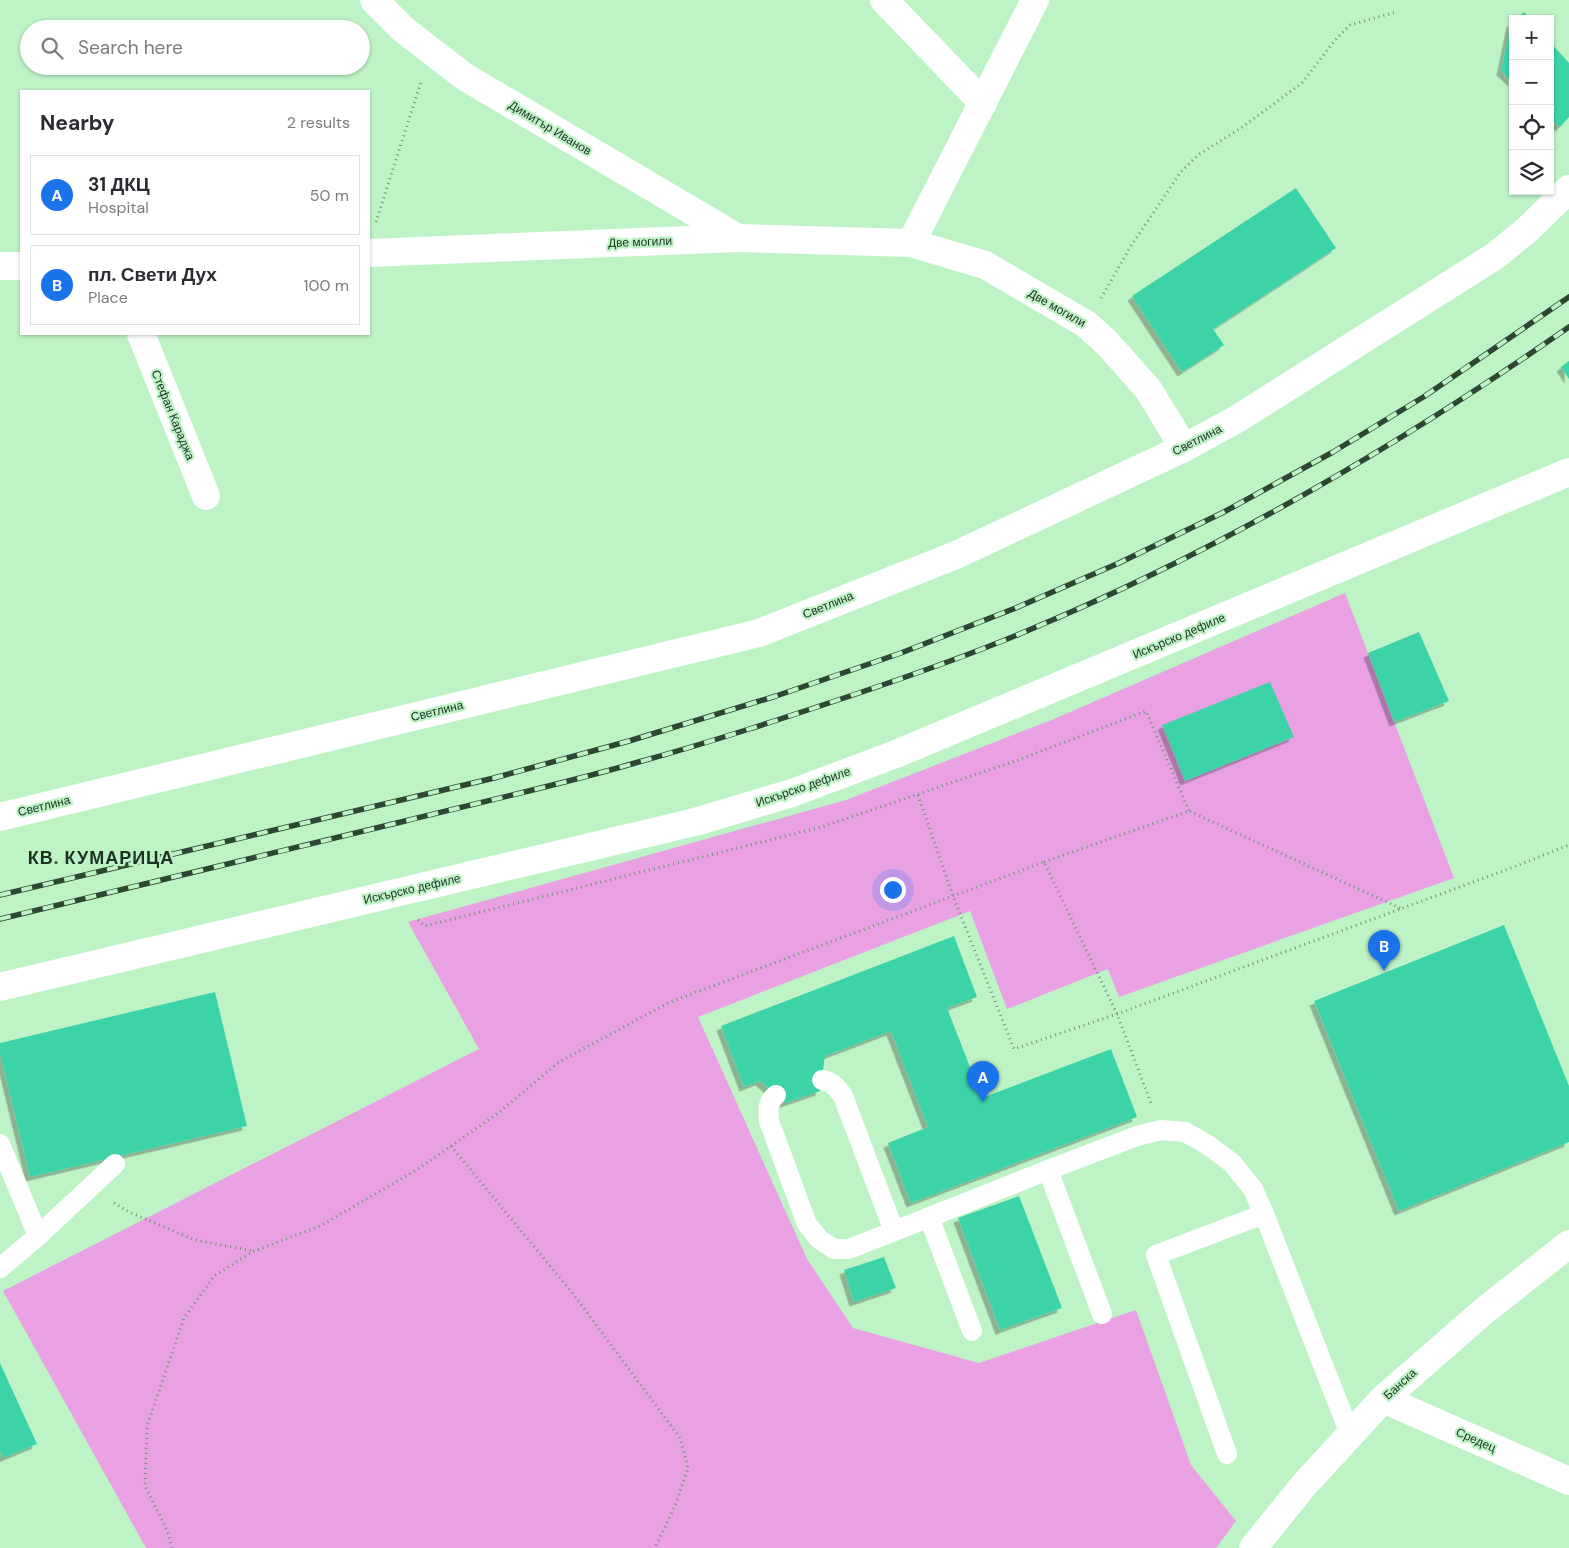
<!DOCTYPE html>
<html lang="en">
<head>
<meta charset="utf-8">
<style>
	body { margin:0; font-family:"DM Sans",sans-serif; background:#f7f7f7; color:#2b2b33 }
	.controls { position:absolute; right:15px; top:15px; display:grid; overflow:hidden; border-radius:0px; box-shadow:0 1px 4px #0004 }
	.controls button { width:45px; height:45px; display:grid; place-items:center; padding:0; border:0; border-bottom:1px solid #e1e1e2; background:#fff; color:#2b2b33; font:25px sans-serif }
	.you { position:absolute; left:892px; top:889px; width:18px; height:18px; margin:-12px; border:4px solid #fff; border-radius:50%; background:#1a73e8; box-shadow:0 0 0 8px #1a73e833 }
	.badge { display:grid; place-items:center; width:32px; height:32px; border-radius:50%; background:#1a73e8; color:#fff; font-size:16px; font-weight:700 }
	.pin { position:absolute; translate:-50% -41px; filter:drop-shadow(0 1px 2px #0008) }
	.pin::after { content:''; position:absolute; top:26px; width:18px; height:15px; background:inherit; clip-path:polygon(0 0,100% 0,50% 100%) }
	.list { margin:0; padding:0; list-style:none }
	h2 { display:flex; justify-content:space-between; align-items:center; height:65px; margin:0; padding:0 20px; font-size:21px }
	h2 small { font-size:16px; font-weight:400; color:#7c7c81 }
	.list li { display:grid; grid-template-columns:32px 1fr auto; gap:15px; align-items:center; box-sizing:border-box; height:80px; margin:0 10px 10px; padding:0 10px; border:1px solid #e1e1e2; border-radius:0px }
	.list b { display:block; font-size:19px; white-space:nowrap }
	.list p { margin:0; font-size:16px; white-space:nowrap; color:#7c7c81 }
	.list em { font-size:16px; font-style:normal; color:#7c7c81 }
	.icon { flex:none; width:28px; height:28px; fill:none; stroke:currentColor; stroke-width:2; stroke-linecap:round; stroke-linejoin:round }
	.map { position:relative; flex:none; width:1569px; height:1548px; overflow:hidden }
	.search { position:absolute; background:#fff; box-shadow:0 1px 4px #0004; left:20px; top:20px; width:350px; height:55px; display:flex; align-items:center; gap:12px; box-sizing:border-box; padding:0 18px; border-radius:28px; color:#7c7c81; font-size:19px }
	.panel { position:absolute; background:#fff; box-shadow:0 1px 4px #0004; left:20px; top:90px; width:350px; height:245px; border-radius:0px }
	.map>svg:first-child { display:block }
</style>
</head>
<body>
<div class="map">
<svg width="1569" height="1548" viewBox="0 0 1569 1548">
	<defs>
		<filter id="shadow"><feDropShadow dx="-4.5" dy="4.5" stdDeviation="0" flood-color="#0004"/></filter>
	</defs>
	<rect width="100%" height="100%" fill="#bef3c6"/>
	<path fill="#eaa1e4" d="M1345 593 1454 878 1119 997 1108 969 1007 1009 970 911 698 1017 807 1259 853 1328 979 1363 1136 1310 1191 1465 1236 1521 1216 1548H146L3 1291 479 1049 408 922 846 800 1054 719Z"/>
	<g fill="#3ed3a8" filter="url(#shadow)">
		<path d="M1524 12 1530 19H1516Z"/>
		<path d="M1513 21V82L1501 71 1511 23Z"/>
		<path d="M1550 42 1569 63V117L1560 127 1550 118Z"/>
		<path d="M1296 188 1336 248 1213 329 1224 345 1182 372 1132 296Z"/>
		<path d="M1569 361V379L1561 367Z"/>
		<path d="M1419 632 1449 701 1394 722 1368 653Z"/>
		<path d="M1270 682 1294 737 1185 781 1162 725Z"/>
		<path d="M1504 925 1569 1086V1142L1399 1211 1314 1001Z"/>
		<path d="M954 936 977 997 947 1008 982 1098 1111 1049 1137 1117 911 1203 888 1143 928 1127 891 1031 825 1056 820 1091 785 1103 760 1081 744 1087 721 1026Z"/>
		<path d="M215 992 247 1126 30 1177 0 1053V1043Z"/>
		<path d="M1019 1196 1062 1308 1000 1330 958 1218Z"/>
		<path d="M884 1257 896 1288 854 1302 844 1270Z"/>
		<path d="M0 1363 37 1444 3 1458 0 1451Z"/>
	</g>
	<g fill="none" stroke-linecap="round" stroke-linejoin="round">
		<g stroke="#6d9273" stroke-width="3" stroke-dasharray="1 4" stroke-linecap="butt">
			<path d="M376 222 421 82"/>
			<path d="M1101 298 1131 246 1180 173 1198 155 1241 128 1302 83 1335 40 1350 25 1396 12"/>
			<path d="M918 795 953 896 1014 1049 1117 1014 1519 865 1569 845"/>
			<path d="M1044 862 1189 811 1402 909"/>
			<path d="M418 920 425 926 822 827 1018 760 1146 711 1189 811"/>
			<path d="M451 1146 574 1295 680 1438 688 1468 675 1506 655 1548"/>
			<path d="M114 1203 129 1212 195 1240 253 1251"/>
			<path d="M172 1548 167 1530 145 1486 147 1426 184 1318 214 1276 254 1251 320 1226 418 1169 497 1114 559 1062 670 1002 1044 862 1117 1014 1152 1106"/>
		</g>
		<g stroke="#fff" stroke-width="20">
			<path d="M822 1080C832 1081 837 1088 843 1096L894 1231"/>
			<path d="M776 1095C767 1102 768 1110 769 1121L807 1224 819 1239 834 1249H849L1048 1170 1137 1136 1161 1130 1185 1132 1208 1145 1232 1163 1253 1189 1264 1214"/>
			<path d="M0 1144 38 1236 0 1268"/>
			<path d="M1048 1170 1102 1314"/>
			<path d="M929 1217 972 1331"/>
			<path d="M38 1236 115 1164"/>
			<path d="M1227 1454 1156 1255 1264 1214 1350 1434"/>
		</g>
		<g stroke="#fff" stroke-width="28">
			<path d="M374 0 404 30 465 77 738 238"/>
			<path d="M884 0 983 103"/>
			<path d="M911 243 985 265 1086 324 1106 342 1148 389 1184 448"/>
			<path d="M369 253 738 238 911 243 1035 0"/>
			<path d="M0 266H21"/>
			<path d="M141 334 206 496"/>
			<path d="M0 817 759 633 956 555 1184 448 1237 419 1495 256 1528 229 1569 189"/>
			<path d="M1383 1399 1569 1481"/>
			<path d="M1253 1548 1304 1485 1383 1399 1484 1311 1569 1244"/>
		</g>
		<path stroke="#fff" stroke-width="28" d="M0 987 695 822 792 793 896 754 1569 472"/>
		<g stroke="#2e4733" stroke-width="5.5">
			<g id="rail">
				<path d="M0 895 494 778 629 741 776 696 901 653 1018 607 1119 563 1222 513 1333 452 1425 396 1569 297"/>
				<path d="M0 919C135 886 270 854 405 821 481 802 559 785 635 763 712 742 787 717 862 692 918 673 975 653 1029 630 1219 551 1401 444 1569 327"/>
			</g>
		</g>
		<use href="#rail" stroke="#bef3c6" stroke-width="4" stroke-dasharray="11" stroke-linecap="butt"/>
	</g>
	<g text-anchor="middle" stroke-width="4.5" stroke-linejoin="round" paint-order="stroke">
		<g font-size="12" fill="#1c3120" stroke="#bef3c6">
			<text transform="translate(550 128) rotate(31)" y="4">Димитър Иванов</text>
			<text transform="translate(640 242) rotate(-2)" y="4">Две могили</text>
			<text transform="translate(1057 308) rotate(30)" y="4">Две могили</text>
			<text transform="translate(173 415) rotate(68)" y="4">Стефан Караджа</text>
			<text transform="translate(1197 440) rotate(-27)" y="4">Светлина</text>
			<text transform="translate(828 605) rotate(-22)" y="4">Светлина</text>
			<text transform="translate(1179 636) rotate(-23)" y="4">Искърско дефиле</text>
			<text transform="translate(437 711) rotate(-14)" y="4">Светлина</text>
			<text transform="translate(803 787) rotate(-19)" y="4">Искърско дефиле</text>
			<text transform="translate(44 806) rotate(-14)" y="4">Светлина</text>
			<text transform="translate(412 889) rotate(-13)" y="4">Искърско дефиле</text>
			<text transform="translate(1400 1384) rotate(-42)" y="4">Банска</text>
			<text transform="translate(1476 1440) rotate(24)" y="4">Средец</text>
		</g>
		<g font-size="18" font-weight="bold" letter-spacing="1" fill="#1c3120" stroke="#bef3c6">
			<text x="101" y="864">КВ. КУМАРИЦА</text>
		</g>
	</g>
</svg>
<div class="controls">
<button>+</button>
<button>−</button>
<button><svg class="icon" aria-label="locate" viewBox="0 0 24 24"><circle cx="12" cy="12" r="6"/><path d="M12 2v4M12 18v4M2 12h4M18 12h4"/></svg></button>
<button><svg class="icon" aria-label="layers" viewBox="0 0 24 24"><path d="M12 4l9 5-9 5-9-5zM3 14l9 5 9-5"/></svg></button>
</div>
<div class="you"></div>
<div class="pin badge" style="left:983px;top:1102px">A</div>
<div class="pin badge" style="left:1384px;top:971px">B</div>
<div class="search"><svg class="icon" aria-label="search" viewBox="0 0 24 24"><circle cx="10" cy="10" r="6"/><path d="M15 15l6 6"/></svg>Search here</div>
<section class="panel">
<h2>Nearby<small>2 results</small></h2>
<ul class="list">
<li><span class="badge">A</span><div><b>31 ДКЦ</b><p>Hospital</p></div><em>50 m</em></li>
<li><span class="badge">B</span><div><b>пл. Свети Дух</b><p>Place</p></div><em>100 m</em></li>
</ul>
</section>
</div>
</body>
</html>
